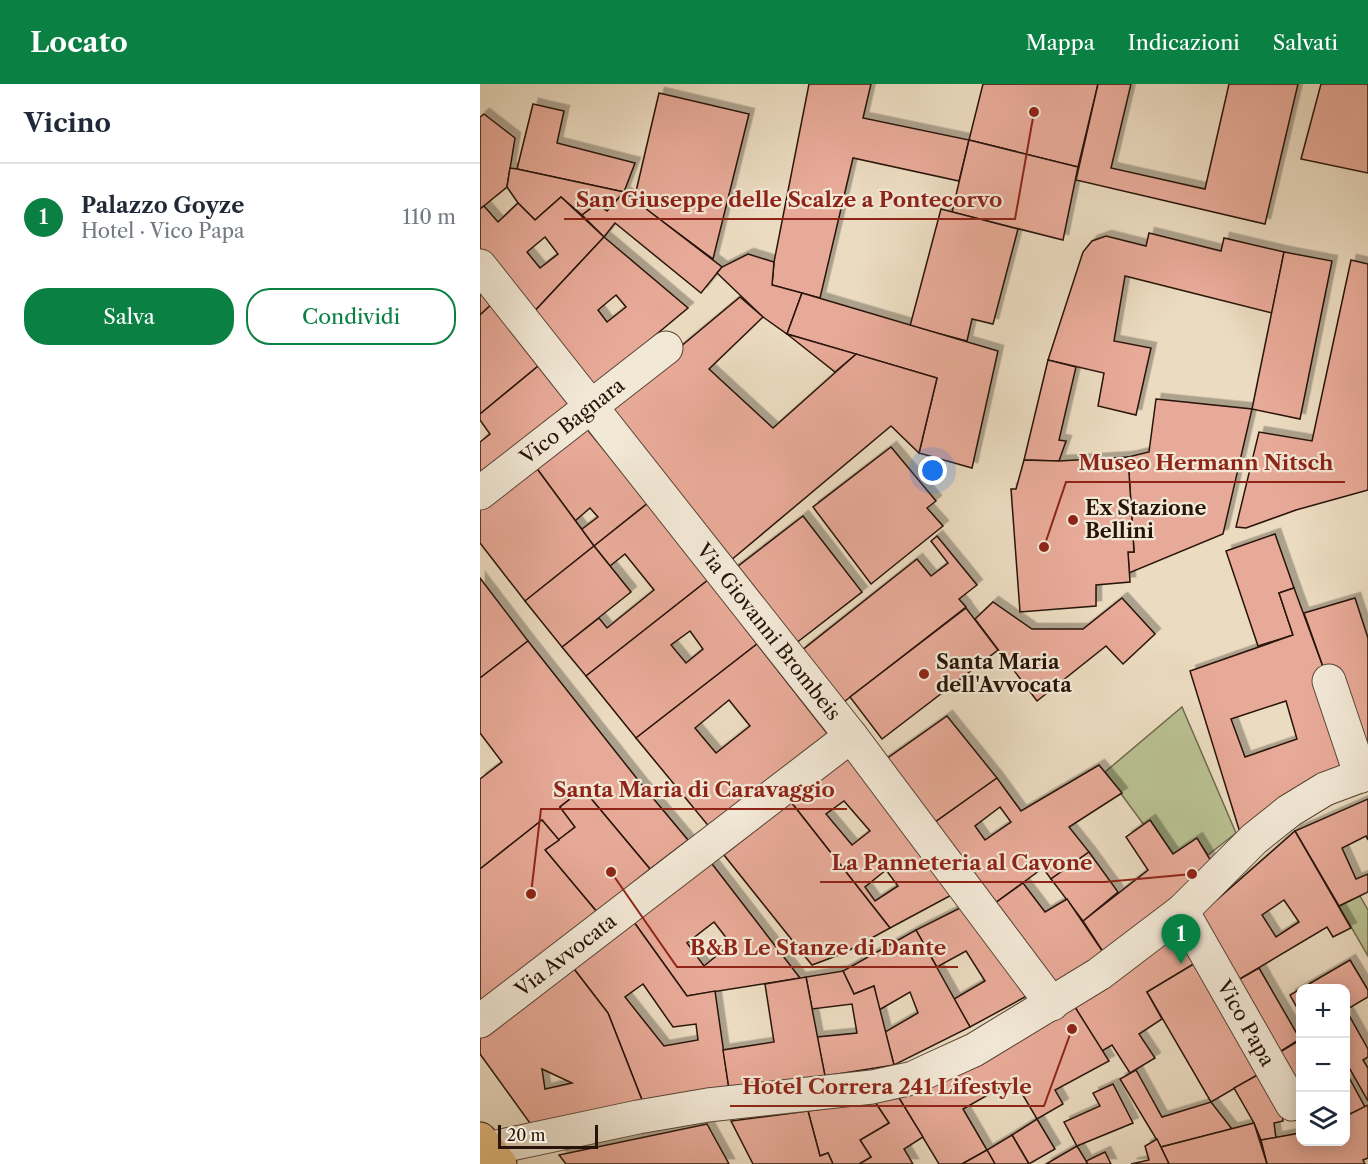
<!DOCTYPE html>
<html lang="it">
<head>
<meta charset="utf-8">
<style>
	body { margin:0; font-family:"Libre Caslon Text",serif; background:#f2f2f3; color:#1f2937 }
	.controls { position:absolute; right:18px; bottom:18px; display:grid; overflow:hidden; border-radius:12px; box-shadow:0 3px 15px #0003 }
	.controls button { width:54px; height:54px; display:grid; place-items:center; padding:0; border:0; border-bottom:2px solid #e0e1e3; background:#fff; color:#1f2937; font:30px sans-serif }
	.scale { position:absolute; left:18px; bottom:15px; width:100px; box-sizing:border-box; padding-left:6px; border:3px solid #281308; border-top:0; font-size:16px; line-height:21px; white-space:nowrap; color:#281308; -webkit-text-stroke:4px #f2e8d6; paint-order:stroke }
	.you { position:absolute; left:453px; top:387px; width:21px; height:21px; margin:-15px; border:4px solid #fff; border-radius:50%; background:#1a73e8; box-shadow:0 0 0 9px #1a73e833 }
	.badge { display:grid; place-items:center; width:39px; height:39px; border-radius:50%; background:#0b8043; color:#fff; font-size:20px; font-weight:700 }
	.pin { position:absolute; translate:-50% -50px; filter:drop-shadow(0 2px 3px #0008) }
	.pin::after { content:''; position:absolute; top:32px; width:21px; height:18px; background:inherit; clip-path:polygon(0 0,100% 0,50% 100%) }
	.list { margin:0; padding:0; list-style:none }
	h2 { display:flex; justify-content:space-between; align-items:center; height:78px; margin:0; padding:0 24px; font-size:26px }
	h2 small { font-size:20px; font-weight:400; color:#747a83 }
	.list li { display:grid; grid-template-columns:39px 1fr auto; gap:18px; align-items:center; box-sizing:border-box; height:108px; padding:0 24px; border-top:2px solid #e0e1e3 }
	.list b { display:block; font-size:22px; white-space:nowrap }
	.list p { margin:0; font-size:20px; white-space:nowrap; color:#747a83 }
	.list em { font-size:20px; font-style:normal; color:#747a83 }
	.actions { display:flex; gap:12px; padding:18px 24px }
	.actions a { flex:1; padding:14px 0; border:2px solid #0b8043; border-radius:24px; text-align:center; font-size:21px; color:#0b8043 }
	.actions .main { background:#0b8043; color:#fff }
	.icon { flex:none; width:33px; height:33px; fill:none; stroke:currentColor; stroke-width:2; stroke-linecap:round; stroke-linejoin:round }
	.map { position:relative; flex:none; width:888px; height:1080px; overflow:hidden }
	header { display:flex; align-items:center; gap:36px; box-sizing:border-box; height:84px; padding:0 30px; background:#0b8043; color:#fff }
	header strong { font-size:28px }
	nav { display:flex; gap:33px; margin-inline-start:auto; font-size:21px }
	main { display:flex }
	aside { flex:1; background:#fff }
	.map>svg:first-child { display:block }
</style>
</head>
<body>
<header>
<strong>Locato</strong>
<nav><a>Mappa</a><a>Indicazioni</a><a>Salvati</a></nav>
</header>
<main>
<aside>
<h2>Vicino<small></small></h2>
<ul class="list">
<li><span class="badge">1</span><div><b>Palazzo Goyze</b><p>Hotel · Vico Papa</p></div><em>110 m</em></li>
</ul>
<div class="actions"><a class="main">Salva</a><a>Condividi</a></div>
</aside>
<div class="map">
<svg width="888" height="1080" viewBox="0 0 888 1080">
	<defs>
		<filter id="shadow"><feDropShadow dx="5.5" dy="-5.5" stdDeviation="0" flood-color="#0004"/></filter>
	</defs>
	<rect width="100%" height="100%" fill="#ebdbc0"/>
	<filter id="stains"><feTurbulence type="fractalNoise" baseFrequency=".00333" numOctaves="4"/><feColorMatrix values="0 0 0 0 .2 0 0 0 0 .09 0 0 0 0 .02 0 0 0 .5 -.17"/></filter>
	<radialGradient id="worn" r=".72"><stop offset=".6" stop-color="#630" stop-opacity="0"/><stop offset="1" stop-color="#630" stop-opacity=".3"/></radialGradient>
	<g fill="#b9c091" stroke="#706a4c" stroke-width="1.5">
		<path d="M702 623 756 749 728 771 717 755 693 770 670 737 664 741 625 688Z"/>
		<path d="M880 812 888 826V872L859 822Z"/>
	</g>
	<g fill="#e8aa98" stroke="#281308" stroke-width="1.5" fill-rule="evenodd" filter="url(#shadow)">
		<path d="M329 0H391L383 34 489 56 479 97 373 74 340 214 292 201 294 178Z"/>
		<path d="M503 0H618L598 83 489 56Z"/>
		<path d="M618 0H651L631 84 725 105 749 0H818L785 140 596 96Z"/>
		<path d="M841 0H888V89L821 75Z"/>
		<path d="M179 9 269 30 233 175 154 116Z"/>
		<path d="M53 20 84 27 77 59 155 79 144 108 37 85Z"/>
		<path d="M4 30 35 54 27 103 0 125V33Z"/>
		<path d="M489 56 598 83 583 156 472 128Z"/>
		<path d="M30 84 37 85 144 108 127 127 117 120 102 131 81 113 55 136 38 119 27 103Z"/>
		<path d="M144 108 242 183 221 209 135 139 124 153 102 131 117 120 127 127Z"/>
		<path d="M81 113 124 153 51 231 0 167V125L4 122 18 138 38 119 55 136ZM65 153 78 170 60 184 47 168Z"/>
		<path d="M461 125 538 145 513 240 492 235 487 257 430 242Z"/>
		<path d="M669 149 741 167 744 154 804 168 792 229 645 192 634 257 671 264 656 331 618 322 624 289 568 276 603 168 612 157 626 152 666 162Z"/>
		<path d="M124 153 208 224 113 303 51 231ZM136 211 146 223 127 238 118 226Z"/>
		<path d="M804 168 852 177 820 335 772 325Z"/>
		<path d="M268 170 294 178 292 201 322 209 307 250 283 233 237 189 242 183Z"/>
		<path d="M871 176 888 180V406L816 426 766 444 756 443 779 348 832 357Z"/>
		<path d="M0 197 16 216 0 231Z"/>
		<path d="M322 209 518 267 492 384 439 369 457 294 307 250Z"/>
		<path d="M260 213 283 233 229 285 293 344 376 270 457 294 439 369 411 342 244 482 127 324Z"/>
		<path d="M16 216 63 278 0 330V231Z"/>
		<path d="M307 250 376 270 355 288Z"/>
		<path d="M568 276 596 283 579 356 586 357 579 377 544 376Z"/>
		<path d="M63 278 97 326 0 401V358L10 350 0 336V330Z"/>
		<path d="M676 315 772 325 743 450 649 489 648 468H654L648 373 669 368Z"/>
		<path d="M106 344 168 419 114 462 55 382ZM110 424 118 433 102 445 95 437Z"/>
		<path d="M411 363 456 417 447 424 463 442 391 500 333 423Z"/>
		<path d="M648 373 654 468H648L650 498 616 501V522L540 528 531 405H536L544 376 579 377Z"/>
		<path d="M55 382 114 462 45 517 0 459V424Z"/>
		<path d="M168 419 228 496 106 592 82 563 119 534 127 544 174 506 145 470 130 482 114 462Z"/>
		<path d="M323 432 382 508 311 563 253 486Z"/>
		<path d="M795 450 814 504 799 509 813 551 778 562 746 467Z"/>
		<path d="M457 452 497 501 479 515 486 523 360 621 321 567 437 475 451 492 468 479 451 457Z"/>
		<path d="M114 462 151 508 82 563 45 517Z"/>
		<path d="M0 494 48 557 0 594Z"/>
		<path d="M228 496 277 560 156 654 106 592ZM210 547 223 565 206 579 191 561Z"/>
		<path d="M814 504 846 591 868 686 762 755 710 587 813 551 799 509ZM806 617 817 655 765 673 751 635Z"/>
		<path d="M642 514 675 550 643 580 626 562 557 617 495 535 513 518 552 545H603Z"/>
		<path d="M875 514 888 554V682L846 591 824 529Z"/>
		<path d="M486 524 518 566 402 655 370 613Z"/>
		<path d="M48 557 162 701 208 756 170 785 103 705 80 723 95 743 79 756 62 736 0 785V695L22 678 0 649V594Z"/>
		<path d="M277 560 350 653 231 745 156 654ZM249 616 270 642 236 669 215 644Z"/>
		<path d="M467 632 517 694 451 741 402 678Z"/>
		<path d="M373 670 479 807 410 844 311 718ZM364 717 390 747 372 761 346 730ZM406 786 418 802 395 817 385 803Z"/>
		<path d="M619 681 642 709 589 743 609 768 571 795 563 784 511 822 451 741 517 694 541 727ZM520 723 531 738 505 756 495 742Z"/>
		<path d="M103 705 170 785 117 828 65 766 95 743 80 723Z"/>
		<path d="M888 715V756L886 752 862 764 876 795 888 790V808L859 822 815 747Z"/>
		<path d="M311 718 410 844 364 869 332 881 244 771Z"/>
		<path d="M62 736 79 756 65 766 117 828 0 919V785Z"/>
		<path d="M670 736 693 770 717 754 734 782 625 871 603 837 668 786 646 753Z"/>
		<path d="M815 747 871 844 853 853 847 843 753 899 715 835ZM804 816 819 838 796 853 782 831Z"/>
		<path d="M609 768 638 808 603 837 571 795Z"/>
		<path d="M229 776 320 894 207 912 151 834ZM234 838 251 860 224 882 207 859Z"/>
		<path d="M543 799 565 828 587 815 625 871 573 903 511 822Z"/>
		<path d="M488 820 556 907 490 943 474 915 505 897 486 867 457 883 436 846Z"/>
		<path d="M151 834 207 912 235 907 249 1005 162 1016 128 929 91 881ZM163 900 193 943 216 940 218 956 184 962 145 913Z"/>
		<path d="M436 846 490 943 414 981 405 948 438 929 430 908 399 926 394 902 374 910 363 887Z"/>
		<path d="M699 847 717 878 667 908 682 935 659 950 675 974 650 989 632 961 622 967 593 920Z"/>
		<path d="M870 876 888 906V913L866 926V904H822Z"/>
		<path d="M717 878 781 989 731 1018 667 908Z"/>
		<path d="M91 881 128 929 162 1016 52 1042 0 970V953ZM62 985 92 999 65 1005Z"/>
		<path d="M779 884 820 955 795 971 753 899Z"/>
		<path d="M363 887 374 910 394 902 414 981 345 992 337 953 377 949 372 920 332 925 326 893Z"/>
		<path d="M326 893 345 992 249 1005 243 966 294 958 285 900Z"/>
		<path d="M820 905V929L810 911Z"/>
		<path d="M593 920 629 977 575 1006 583 1020 557 1035 534 996 483 1025 507 1066 482 1080H459L419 1014 456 1000Z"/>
		<path d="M866 926 888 965V973L883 976 888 984V1017L866 978Z"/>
		<path d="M820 956V1015L795 971Z"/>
		<path d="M656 986 682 1033 731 1018 752 1045 681 1063 640 995Z"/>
		<path d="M866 988 885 1023 866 1032Z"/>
		<path d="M781 989 801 1021 803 1037 794 1039 796 1054 781 1056 774 1039 754 1004Z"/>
		<path d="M633 1000 653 1039 597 1062 584 1038 620 1022 613 1009Z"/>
		<path d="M419 1014 443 1053 424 1065 433 1080H379L391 1073 380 1056 409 1039 395 1018Z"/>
		<path d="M395 1018 409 1039 380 1056 391 1073 379 1080H353L348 1069 340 1072 328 1027Z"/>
		<path d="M888 1021V1074L883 1076 885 1080H787L781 1056 820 1049V1058H866V1032Z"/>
		<path d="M328 1027 340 1072 348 1069 353 1080H273L251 1037Z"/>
		<path d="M557 1035 575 1065 549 1080 532 1051Z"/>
		<path d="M774 1039 787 1080H689L681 1063Z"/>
		<path d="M227 1040 249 1080H86L79 1071Z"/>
		<path d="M532 1051 549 1080H515L507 1066Z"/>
		<path d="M677 1055 689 1080H651L669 1076 665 1062Z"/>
		<path d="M597 1062 608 1080H566Z"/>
		<path d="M507 1066 515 1080H482Z"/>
		<path d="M625 1068 631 1080H608L606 1077Z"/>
	</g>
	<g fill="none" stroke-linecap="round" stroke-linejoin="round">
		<g stroke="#594536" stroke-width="35">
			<g id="minor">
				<path id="s1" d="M0 182 371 652 572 920"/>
				<path id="s2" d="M0 409 186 264"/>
				<path d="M849 597 881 692"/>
				<path id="s3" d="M702 827 812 1020"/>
				<path id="s4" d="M0 937 371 652"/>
				<path d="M7 1065 158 1033 228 1021 392 1003 433 994 450 986 494 966 619 890 702 827 774 755 809 727 845 705 888 689"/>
			</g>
		</g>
		<g stroke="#281308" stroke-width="35">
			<path id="major" d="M0 1055 20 1080"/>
		</g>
		<use href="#minor" stroke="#f2e8d6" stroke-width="33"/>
		<use href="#major" stroke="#e6be80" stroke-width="33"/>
	</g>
	<g fill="#8f2418" stroke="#f2e8d6" stroke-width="2">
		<circle cx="593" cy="436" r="6"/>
		<circle cx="444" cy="590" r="6"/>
	</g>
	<g text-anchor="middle" stroke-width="4.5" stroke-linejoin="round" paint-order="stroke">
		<g font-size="20" fill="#281308" stroke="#f2e8d6">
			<text dy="7" stroke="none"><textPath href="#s2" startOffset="117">Vico Bagnara</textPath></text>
			<text dy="7" stroke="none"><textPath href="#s1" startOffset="466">Via Giovanni Brombeis</textPath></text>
			<text dy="7" stroke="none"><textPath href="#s4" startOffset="108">Via Avvocata</textPath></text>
			<text dy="7" stroke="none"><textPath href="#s3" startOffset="129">Vico Papa</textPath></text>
		</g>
		<g font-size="20" font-weight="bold" fill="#281308" stroke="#f2e8d6" text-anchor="start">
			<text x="605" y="431">Ex Stazione<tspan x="605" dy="23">Bellini</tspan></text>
			<text x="456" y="585">Santa Maria<tspan x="456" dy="23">dell'Avvocata</tspan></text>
		</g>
	</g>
	<path fill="none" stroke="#8f2418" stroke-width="2" d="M554 28L535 135H84M564 463L586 398H865M51 810L61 725H367M712 790L625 798H340M131 788L197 883H478M592 945L564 1022H250"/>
	<g fill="#8f2418" stroke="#f2e8d6" stroke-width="2">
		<circle cx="554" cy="28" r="6"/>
		<circle cx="564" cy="463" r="6"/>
		<circle cx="51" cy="810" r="6"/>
		<circle cx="712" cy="790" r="6"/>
		<circle cx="131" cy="788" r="6"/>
		<circle cx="592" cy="945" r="6"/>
	</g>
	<g font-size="21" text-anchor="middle" font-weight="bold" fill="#8f2418" stroke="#f2e8d6" stroke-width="4.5" stroke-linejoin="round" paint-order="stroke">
		<text x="309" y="123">San Giuseppe delle Scalze a Pontecorvo</text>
		<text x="726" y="386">Museo Hermann Nitsch</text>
		<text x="214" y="713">Santa Maria di Caravaggio</text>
		<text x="482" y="786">La Panneteria al Cavone</text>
		<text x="338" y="871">B&amp;B Le Stanze di Dante</text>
		<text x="407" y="1010">Hotel Correra 241 Lifestyle</text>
	</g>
	<rect width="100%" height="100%" filter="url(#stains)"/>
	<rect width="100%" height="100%" fill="url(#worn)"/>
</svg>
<div class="controls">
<button>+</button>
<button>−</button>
<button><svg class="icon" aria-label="layers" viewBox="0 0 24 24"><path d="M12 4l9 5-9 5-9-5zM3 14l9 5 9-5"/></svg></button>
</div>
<div class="scale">20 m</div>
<div class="you"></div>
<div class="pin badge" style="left:701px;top:880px">1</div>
</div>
</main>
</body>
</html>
